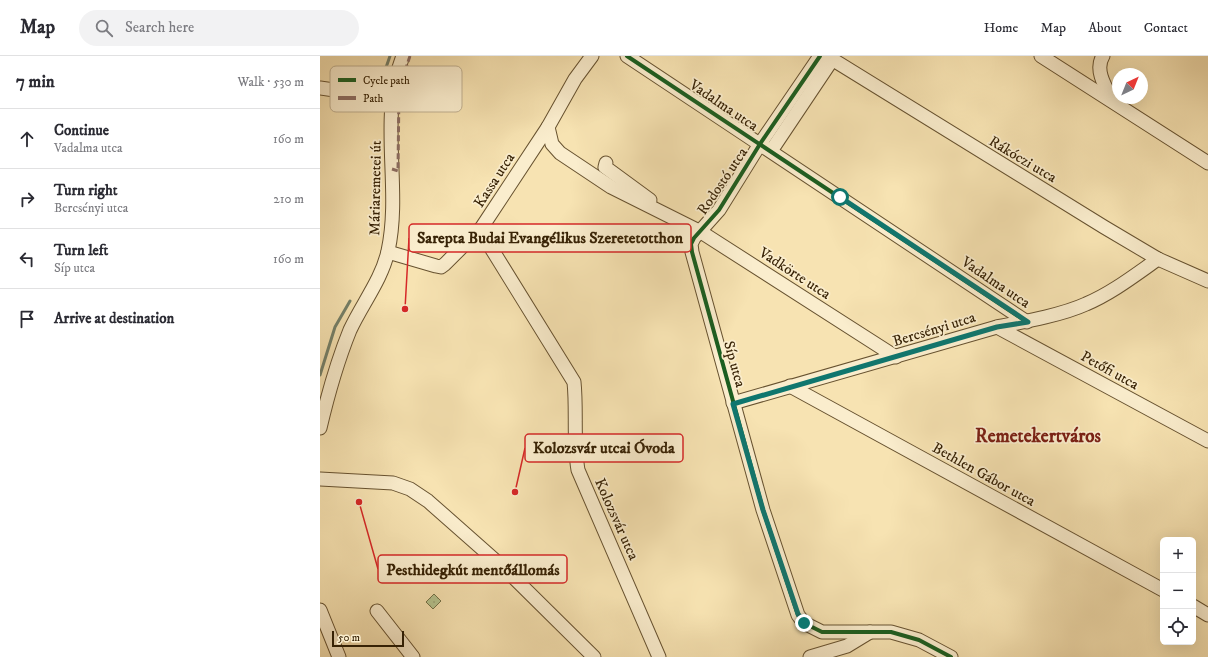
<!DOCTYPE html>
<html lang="en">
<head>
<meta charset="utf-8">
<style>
	body { margin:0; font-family:"IM FELL DW Pica",serif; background:#f2f2f3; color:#2b2b33 }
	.controls { position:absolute; right:12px; bottom:12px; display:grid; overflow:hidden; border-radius:6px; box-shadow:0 4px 16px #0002 }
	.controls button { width:36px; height:36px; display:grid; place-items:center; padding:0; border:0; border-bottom:1px solid #e1e1e2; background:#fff; color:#2b2b33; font:20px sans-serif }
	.compass { position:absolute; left:792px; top:12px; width:36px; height:36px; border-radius:50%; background:#fff; box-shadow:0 4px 16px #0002; rotate:43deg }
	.scale { position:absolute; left:12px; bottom:10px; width:72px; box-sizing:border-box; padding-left:4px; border:2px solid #372205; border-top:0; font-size:11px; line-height:14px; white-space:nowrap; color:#372205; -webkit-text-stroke:3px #faedcd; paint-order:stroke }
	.stop { position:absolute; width:12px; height:12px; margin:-9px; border:3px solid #0f766e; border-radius:50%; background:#fff }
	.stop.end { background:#0f766e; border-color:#fff; box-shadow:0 1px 4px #0008 }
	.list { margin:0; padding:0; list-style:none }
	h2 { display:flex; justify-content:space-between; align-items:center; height:52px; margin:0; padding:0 16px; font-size:17px }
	h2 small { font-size:13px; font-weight:400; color:#7c7c81 }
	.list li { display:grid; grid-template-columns:26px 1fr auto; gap:12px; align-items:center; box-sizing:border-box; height:60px; padding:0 16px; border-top:1px solid #e1e1e2 }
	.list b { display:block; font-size:15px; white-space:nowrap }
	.list p { margin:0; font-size:13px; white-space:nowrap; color:#7c7c81 }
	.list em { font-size:13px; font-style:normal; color:#7c7c81 }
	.icon { flex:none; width:22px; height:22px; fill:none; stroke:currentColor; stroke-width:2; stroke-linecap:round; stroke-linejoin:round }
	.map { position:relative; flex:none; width:888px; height:601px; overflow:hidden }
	header { display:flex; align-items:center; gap:24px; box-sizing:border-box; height:56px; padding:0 20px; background:#fff; border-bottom:1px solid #e1e1e2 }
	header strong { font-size:19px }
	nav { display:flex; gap:22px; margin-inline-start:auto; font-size:14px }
	.search { width:280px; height:36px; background:#f2f2f3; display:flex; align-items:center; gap:10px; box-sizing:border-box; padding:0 14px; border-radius:22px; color:#7c7c81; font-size:15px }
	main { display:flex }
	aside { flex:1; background:#fff }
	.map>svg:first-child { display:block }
</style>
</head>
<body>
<header>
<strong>Map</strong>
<div class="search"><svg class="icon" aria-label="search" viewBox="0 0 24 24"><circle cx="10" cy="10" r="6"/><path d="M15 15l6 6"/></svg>Search here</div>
<nav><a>Home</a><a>Map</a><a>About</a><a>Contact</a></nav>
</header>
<main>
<aside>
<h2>7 min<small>Walk · 530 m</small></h2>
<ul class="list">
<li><svg class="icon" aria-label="ahead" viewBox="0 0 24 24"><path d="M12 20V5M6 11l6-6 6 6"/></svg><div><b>Continue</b><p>Vadalma utca</p></div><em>160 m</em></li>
<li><svg class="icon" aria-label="right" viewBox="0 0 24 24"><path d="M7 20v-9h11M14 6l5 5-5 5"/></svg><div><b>Turn right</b><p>Bercsényi utca</p></div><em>210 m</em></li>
<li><svg class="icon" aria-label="left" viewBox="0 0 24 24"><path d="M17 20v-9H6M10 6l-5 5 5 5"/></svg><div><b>Turn left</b><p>Síp utca</p></div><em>160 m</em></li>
<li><svg class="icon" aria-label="arrive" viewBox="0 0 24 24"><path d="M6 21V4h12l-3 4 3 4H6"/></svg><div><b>Arrive at destination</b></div></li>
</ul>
</aside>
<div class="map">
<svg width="888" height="601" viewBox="0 0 888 601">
	<defs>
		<pattern id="green-dots" width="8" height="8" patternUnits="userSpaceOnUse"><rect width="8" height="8" fill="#b7c590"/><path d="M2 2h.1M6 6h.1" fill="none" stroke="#9ea97b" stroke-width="1.8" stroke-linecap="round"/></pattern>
	</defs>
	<rect width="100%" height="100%" fill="#f7e3b2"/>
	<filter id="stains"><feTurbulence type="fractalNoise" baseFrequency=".005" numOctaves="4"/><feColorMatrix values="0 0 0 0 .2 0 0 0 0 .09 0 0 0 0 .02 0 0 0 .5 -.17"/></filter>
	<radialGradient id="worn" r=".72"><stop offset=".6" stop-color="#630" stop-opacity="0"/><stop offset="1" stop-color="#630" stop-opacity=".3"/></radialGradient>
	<path fill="url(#green-dots)" stroke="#77744a" d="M114 538 121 545 113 553 106 546Z"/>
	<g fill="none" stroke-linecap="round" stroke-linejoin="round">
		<g stroke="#748069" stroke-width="3">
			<path d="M58 51 61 26 70 0"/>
			<path d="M0 319 15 271 30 245"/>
		</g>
		<g stroke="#675230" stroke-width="15">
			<g id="minor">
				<path d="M307 0 707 266"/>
				<path d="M500 0 440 88 399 154 374 182 371 188 372 196 443 454 478 559 484 567 502 576H571L599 584 631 601"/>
				<path d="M507 0 784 171 838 203 888 225"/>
				<path d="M721 0 888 107"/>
				<path d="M783 0C774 14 786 32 793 45"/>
				<path d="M0 32 55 40"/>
				<path d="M228 71 232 88 240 97 291 131 381 176 576 301"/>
				<path d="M451 95 512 4"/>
				<path d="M286 107 285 111 330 144"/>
				<path d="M168 187 254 326C257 355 253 385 258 414L339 601"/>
				<path d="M68 196 116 210 121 211 125 208 162 171 228 71 255 23 272 0"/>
				<path d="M677 271 888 385"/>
				<path d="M470 330 843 534"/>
				<path d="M413 347 677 271C703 266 742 259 766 248 792 237 815 219 838 203"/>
				<path d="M0 372C8 338 17 306 30 274 42 248 62 223 68 195 82 131 58 62 83 0"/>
				<path d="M0 423 73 427 90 433 108 445 185 513 274 601"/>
				<path d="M873 550 888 559"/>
				<path d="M0 554 19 601"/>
				<path d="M57 555 93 601"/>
				<path d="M490 601 527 590 550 576"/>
			</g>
		</g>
		<use href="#minor" stroke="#faedcd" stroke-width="13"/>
		<path stroke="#8d6e63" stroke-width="3" stroke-dasharray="6 3" stroke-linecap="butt" d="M72 113 78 115 79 33 90 0"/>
		<g stroke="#faedcd" stroke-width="6">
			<g id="cycleway">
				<path d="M307 0 707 266"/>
				<path d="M500 0 440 88 399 154 374 182 371 188 372 196 443 454 478 559 484 567 502 576H571L599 584 631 601"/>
			</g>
		</g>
		<use href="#cycleway" stroke="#1b5e20" stroke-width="4"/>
	</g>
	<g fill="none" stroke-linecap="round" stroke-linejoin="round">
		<path stroke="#0f766e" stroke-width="5" d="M484 567 478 558 443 454 413 348 677 271 708 266 520 141"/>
	</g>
	<g text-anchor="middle" stroke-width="3.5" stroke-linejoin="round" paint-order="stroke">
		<g font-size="15" fill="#372205" stroke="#faedcd">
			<text transform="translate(404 49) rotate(34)" y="5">Vadalma utca</text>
			<text transform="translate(703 103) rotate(31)" y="5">Rákóczi utca</text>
			<text transform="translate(174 124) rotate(-57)" y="5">Kassa utca</text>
			<text transform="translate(402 125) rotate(-56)" y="5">Rodostó utca</text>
			<text transform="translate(55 132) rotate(-89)" y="5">Máriaremetei út</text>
			<text transform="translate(475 217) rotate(33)" y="5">Vadkörte utca</text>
			<text transform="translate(676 226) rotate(34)" y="5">Vadalma utca</text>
			<text transform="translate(614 273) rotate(-17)" y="5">Bercsényi utca</text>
			<text transform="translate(415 308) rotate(75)" y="5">Síp utca</text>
			<text transform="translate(790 314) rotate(29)" y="5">Petőfi utca</text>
			<text transform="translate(664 418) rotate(29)" y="5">Bethlen Gábor utca</text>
			<text transform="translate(297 463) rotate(66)" y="5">Kolozsvár utca</text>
		</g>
		<g font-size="19" font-weight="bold" fill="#7a1f14" stroke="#faedcd">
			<text x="718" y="386">Remetekertváros</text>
		</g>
	</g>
	<rect x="10" y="10" width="132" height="46" rx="6" fill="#faedcd" stroke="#c0b091" stroke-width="1"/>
	<rect x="18" y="22" width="18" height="4" fill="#1b5e20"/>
	<rect x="18" y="40" width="18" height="4" fill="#8d6e63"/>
	<g font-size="11" fill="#372205">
		<text x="43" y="28">Cycle path</text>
		<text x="43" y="46">Path</text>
	</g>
	<path fill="none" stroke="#d62828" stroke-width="1.5" d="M85 253L89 182M195 436L205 392M39 446L58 513"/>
	<g fill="#d62828" stroke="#faedcd" stroke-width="1.5">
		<circle cx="85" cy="253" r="4"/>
		<circle cx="195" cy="436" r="4"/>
		<circle cx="39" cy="446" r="4"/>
	</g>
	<g fill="#faedcd" stroke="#d62828" stroke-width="1.5">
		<rect x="89" y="168" width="282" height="28" rx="4"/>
		<rect x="205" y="378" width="158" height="28" rx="4"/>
		<rect x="58" y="499" width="189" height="28" rx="4"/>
	</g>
	<g font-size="16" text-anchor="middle" font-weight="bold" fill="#372205">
		<text x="230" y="187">Sarepta Budai Evangélikus Szeretetotthon</text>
		<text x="284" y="397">Kolozsvár utcai Óvoda</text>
		<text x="153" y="519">Pesthidegkút mentőállomás</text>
	</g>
	<rect width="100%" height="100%" filter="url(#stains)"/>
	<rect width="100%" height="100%" fill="url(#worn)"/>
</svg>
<div class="controls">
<button>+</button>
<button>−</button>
<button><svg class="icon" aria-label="locate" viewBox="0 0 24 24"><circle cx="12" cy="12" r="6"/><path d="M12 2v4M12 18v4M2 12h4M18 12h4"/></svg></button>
</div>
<svg class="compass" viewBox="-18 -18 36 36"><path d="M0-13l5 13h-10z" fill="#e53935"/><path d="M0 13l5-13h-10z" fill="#7c7c81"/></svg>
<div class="scale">50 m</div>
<div class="stop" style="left:520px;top:141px"></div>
<div class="stop end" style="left:484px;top:567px"></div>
</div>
</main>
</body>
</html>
